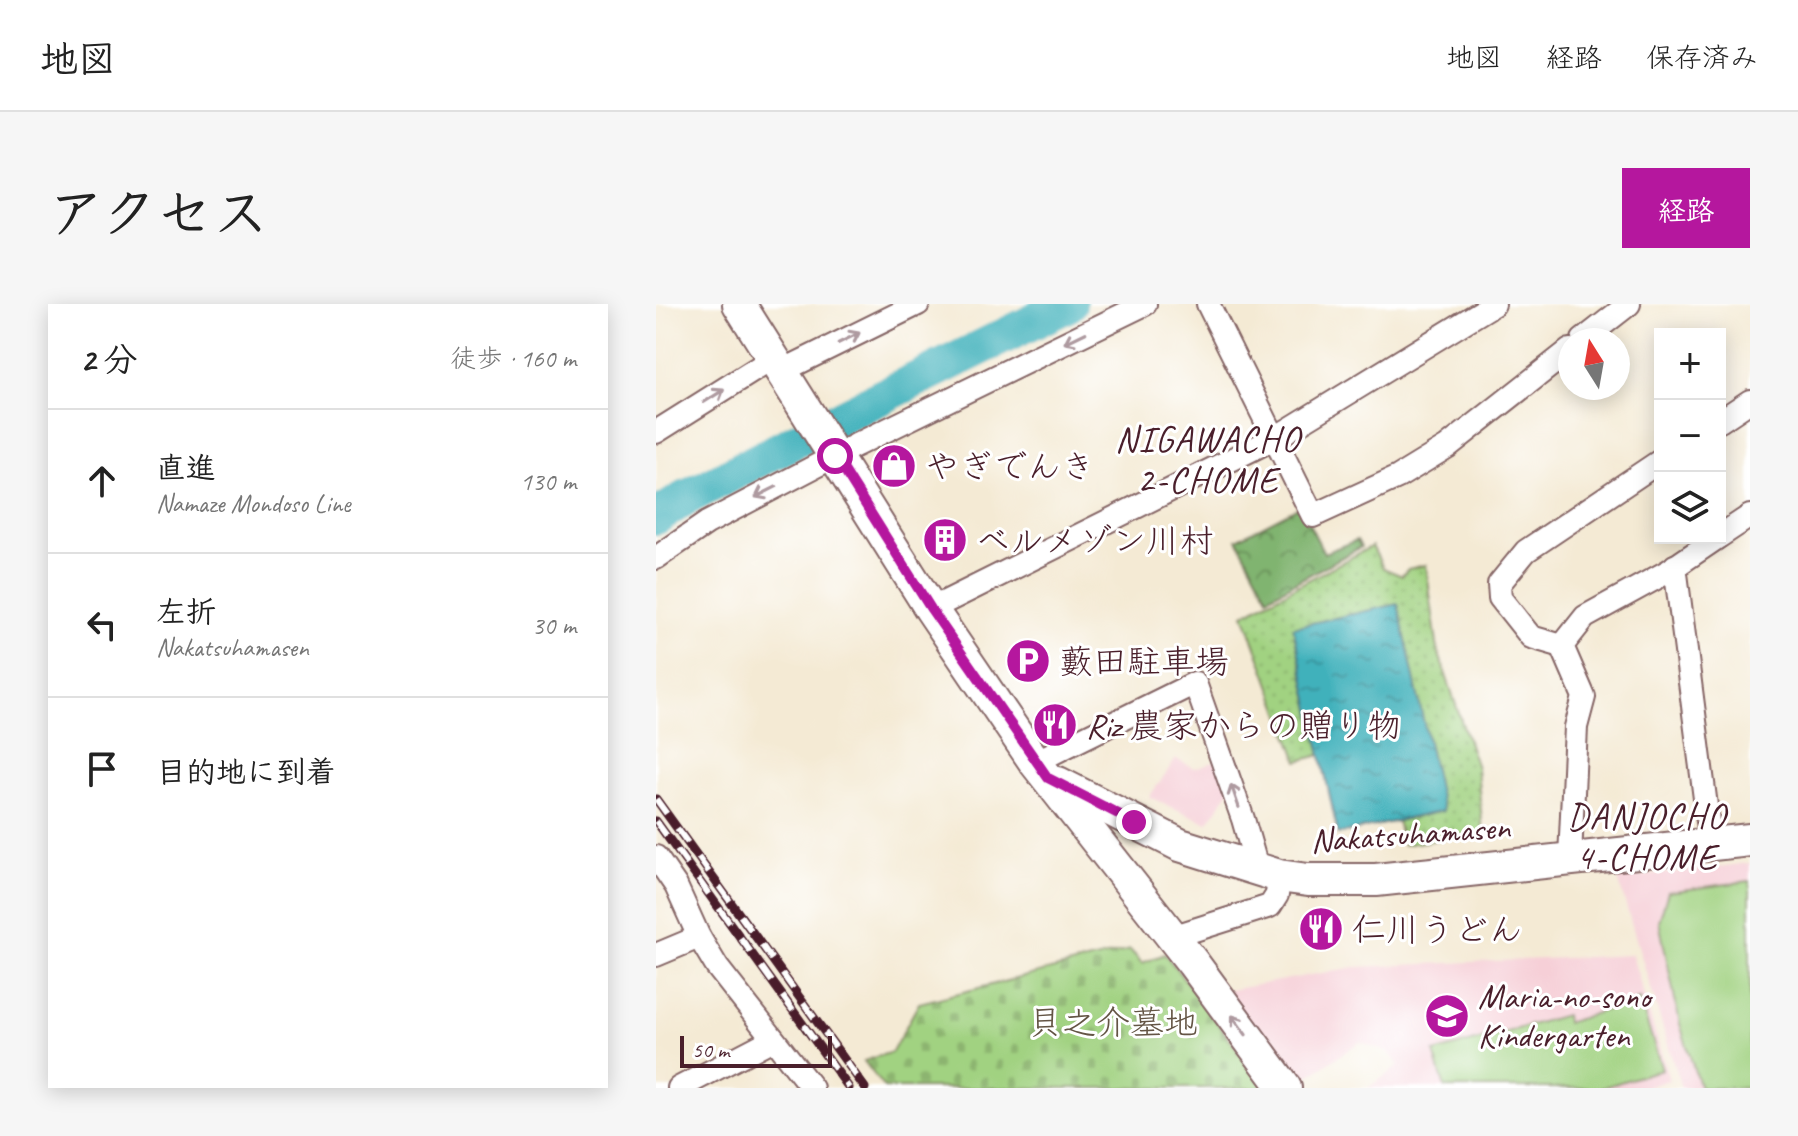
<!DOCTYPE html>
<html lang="ja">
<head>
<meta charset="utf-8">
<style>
	body { margin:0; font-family:Caveat,"Klee One",sans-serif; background:#f6f6f6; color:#222 }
	.controls { position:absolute; right:24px; top:24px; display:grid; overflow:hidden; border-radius:0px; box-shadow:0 4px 20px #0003 }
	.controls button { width:72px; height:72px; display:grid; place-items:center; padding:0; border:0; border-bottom:2px solid #e0e0e0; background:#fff; color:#222; font:40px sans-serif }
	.compass { position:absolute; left:902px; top:24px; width:72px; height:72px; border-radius:50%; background:#fff; box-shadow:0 4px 20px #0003; rotate:349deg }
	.scale { position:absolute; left:24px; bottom:20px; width:152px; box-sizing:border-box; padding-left:8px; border:4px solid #4a1f2b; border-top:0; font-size:22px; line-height:28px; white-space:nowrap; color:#4a1f2b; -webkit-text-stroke:6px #fff; paint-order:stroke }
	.stop { position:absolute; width:24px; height:24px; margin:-18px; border:6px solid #b5179e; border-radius:50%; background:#fff }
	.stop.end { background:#b5179e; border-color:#fff; box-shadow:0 2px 8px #0008 }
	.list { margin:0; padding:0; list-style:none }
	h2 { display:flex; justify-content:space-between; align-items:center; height:104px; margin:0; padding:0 32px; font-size:34px }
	h2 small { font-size:26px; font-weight:400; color:#767676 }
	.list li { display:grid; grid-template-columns:52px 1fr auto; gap:24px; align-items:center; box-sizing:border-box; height:144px; padding:0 32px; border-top:2px solid #e0e0e0 }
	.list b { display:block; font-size:30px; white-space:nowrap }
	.list p { margin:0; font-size:26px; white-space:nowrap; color:#767676 }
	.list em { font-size:26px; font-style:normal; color:#767676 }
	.icon { flex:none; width:44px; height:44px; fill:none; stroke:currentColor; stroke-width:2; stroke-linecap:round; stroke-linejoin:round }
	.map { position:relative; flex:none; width:1094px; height:784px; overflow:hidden; border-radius:0px }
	header { display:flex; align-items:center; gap:48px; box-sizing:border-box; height:112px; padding:0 40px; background:#fff; border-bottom:2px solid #e0e0e0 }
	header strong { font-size:38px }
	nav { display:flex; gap:44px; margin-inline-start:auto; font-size:28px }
	.intro { display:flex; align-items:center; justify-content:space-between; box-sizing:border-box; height:192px; padding:0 48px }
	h1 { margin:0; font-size:56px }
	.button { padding:20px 36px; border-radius:0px; background:#b5179e; color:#fff; font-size:28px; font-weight:700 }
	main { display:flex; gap:48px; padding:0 48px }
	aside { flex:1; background:#fff; border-radius:0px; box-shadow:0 4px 20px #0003 }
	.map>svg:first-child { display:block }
</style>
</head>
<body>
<header>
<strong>地図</strong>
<nav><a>地図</a><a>経路</a><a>保存済み</a></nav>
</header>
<div class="intro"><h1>アクセス</h1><a class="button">経路</a></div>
<main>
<aside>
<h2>2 分<small>徒歩 · 160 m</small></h2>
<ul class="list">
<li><svg class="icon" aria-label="ahead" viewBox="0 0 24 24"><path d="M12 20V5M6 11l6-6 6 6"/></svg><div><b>直進</b><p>Namaze Mondoso Line</p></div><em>130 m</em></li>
<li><svg class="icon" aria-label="left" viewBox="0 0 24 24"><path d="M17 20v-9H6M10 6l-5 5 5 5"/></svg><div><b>左折</b><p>Nakatsuhamasen</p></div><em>30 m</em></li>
<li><svg class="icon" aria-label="arrive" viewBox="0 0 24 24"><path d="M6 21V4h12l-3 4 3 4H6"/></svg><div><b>目的地に到着</b></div></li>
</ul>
</aside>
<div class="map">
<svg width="1094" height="784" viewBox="0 0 1094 784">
	<defs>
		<pattern id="grass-dots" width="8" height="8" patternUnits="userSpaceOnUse" patternTransform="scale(2)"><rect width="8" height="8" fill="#a1d281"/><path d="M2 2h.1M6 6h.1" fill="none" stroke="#8cb470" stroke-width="1.8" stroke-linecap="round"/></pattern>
		<pattern id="forest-crowns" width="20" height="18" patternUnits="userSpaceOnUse" patternTransform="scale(2)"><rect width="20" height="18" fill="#80b46f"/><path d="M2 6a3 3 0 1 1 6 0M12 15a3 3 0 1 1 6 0" fill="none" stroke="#6b925b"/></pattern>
		<pattern id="cemetery-stones" width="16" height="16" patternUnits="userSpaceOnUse" patternTransform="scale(2)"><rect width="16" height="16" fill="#a1d281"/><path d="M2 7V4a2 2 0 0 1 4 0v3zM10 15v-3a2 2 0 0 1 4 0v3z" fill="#8cb470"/></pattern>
		<pattern id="water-ripples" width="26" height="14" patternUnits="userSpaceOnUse" patternTransform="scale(2)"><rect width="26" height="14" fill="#41b1bb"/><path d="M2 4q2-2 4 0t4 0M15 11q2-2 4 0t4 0" fill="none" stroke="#388f98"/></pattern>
	</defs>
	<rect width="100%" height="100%" fill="#fff"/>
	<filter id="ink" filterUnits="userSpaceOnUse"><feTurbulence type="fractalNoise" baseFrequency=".0125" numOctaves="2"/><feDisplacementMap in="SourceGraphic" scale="16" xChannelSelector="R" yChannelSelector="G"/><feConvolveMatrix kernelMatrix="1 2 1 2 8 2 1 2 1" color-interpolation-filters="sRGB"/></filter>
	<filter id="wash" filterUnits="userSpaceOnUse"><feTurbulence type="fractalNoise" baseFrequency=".006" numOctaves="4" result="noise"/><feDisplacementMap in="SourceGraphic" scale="32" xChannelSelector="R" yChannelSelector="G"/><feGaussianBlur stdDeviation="1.8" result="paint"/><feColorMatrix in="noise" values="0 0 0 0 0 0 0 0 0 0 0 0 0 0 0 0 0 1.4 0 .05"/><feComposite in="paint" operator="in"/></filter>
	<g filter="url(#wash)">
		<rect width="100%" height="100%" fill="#f4ead4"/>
		<g fill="#f6cfd7">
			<path d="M520 455 539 464 562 456 574 486 552 519 493 493Z"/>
			<path d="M1094 559V784H1025L962 575Z"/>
			<path d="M976 651 1013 776 987 784H712L743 762 734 749 704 738 638 782 568 687 699 663Z"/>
		</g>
		<path fill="url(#grass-dots)" stroke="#767856" stroke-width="2" d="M716 242 727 264 746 272 752 265 770 261 782 347 821 464 827 529 747 541 741 517 786 507 637 323 665 451 642 457 588 310Z"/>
		<path fill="url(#forest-crowns)" stroke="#656a4d" stroke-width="2" d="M644 202 668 249 701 236 705 243 612 293 581 235Z"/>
		<path fill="url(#cemetery-stones)" stroke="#767856" stroke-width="2" d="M474 646 486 659 509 650 611 784H228L208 757 236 748 263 699Z"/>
		<g fill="#a1d281" stroke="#767856" stroke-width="2">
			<path d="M1094 577V784H1044L1024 720 1003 617 1012 588Z"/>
			<path d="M983 695 1006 765 945 784H789L778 749 909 711 910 719Z"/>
		</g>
		<path fill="url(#water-ripples)" stroke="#466873" stroke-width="2" d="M742 300 787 507 682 530 637 323Z"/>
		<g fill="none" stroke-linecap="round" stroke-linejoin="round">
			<path stroke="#41b1bb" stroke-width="36" d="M0 213 28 195 195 108 413 0"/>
		</g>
	</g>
	<g filter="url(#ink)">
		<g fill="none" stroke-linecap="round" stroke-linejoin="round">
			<g stroke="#866666" stroke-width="26">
				<g id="street">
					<path d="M552 0 657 212 742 173 791 143 914 46"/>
					<path d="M927 36 973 0"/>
					<path d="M124 68 262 0"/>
					<path d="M1064 117 1094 97"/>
					<path d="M0 128 116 55"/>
					<path d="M1064 232 1094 212"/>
					<path d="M0 254 51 219 200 141 489 0"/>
					<path d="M1019 262 1055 541"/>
					<path d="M275 305 619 134 838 0"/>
					<path d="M906 342 875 333 844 294 843 280 870 247 1004 157"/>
					<path d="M906 342 928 393 920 423 914 554"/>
					<path d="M906 342 929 313 1011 268 1061 234"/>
					<path d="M379 458 539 379 587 515 602 567"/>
					<path d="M0 553 20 582 43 633 61 663 156 784"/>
					<path d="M516 633 614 602 621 591 623 572"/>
					<path d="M0 651 43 633"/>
					<path d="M23 784 117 735"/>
				</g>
			</g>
			<g stroke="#866666" stroke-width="36">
				<g id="secondary">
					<path d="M83 0 275 305 379 458 537 659 629 784"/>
					<path d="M402 479 524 541 623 572 652 576H720L1094 536"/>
				</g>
			</g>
			<use href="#street" stroke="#fff" stroke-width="22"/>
			<use href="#secondary" stroke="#fff" stroke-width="32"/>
			<g stroke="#4a1f2b" stroke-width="9">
				<g id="rail">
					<path d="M0 495 209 784"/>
					<path d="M0 517 193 784"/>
				</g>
			</g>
			<use href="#rail" stroke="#fff" stroke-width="6" stroke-dasharray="18" stroke-linecap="butt"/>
		</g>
		<defs><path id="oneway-shaft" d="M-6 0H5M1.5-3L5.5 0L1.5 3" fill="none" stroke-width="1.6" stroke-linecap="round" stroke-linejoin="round" transform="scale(2)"/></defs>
		<g stroke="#ae9aa0">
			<use href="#oneway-shaft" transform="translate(193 34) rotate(-26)"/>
			<use href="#oneway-shaft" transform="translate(419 34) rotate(154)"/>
			<use href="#oneway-shaft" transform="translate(58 92) rotate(-32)"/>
			<use href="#oneway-shaft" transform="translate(110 188) rotate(153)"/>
			<use href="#oneway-shaft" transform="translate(579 492) rotate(-109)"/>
			<use href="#oneway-shaft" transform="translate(583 721) rotate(-126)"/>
		</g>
	</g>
	<g fill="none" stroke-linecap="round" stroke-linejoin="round" filter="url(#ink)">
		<path stroke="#b5179e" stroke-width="10" d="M179 152 275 305 392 474 478 518"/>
	</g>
	<defs>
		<g id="shop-disc" transform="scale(2.3)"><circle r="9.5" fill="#b5179e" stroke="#fff"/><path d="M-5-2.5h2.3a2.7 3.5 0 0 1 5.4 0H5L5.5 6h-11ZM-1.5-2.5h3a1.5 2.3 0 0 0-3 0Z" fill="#fff"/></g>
		<g id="building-disc" transform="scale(2.3)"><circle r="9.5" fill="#b5179e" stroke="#fff"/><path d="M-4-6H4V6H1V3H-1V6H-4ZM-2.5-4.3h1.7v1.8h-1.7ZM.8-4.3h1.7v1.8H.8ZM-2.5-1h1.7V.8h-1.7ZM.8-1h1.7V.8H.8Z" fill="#fff"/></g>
		<g id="parking-disc" transform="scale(2.3)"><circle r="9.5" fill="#b5179e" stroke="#fff"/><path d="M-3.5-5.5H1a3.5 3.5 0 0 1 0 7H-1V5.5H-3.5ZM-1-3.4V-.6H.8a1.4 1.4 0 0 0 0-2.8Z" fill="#fff"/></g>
		<g id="restaurant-disc" transform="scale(2.3)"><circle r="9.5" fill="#b5179e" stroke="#fff"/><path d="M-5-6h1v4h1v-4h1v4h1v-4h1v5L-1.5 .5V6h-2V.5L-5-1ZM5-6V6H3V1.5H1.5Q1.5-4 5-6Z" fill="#fff"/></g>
		<g id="school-disc" transform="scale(2.3)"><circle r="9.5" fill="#b5179e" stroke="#fff"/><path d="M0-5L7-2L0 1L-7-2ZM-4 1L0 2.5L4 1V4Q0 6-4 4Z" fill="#fff"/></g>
	</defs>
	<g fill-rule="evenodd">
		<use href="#shop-disc" x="238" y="162"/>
		<use href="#building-disc" x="289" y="236"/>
		<use href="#parking-disc" x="372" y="357"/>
		<use href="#restaurant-disc" x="399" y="421"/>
		<use href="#restaurant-disc" x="665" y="625"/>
		<use href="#school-disc" x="791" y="712"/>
	</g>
	<g text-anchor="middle" stroke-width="6" stroke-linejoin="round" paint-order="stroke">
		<g font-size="34" fill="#4a1f2b" stroke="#fff" text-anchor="start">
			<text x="269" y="174">やぎでんき</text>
			<text x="320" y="248">ベルメゾン川村</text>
			<text x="403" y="369">藪田駐車場</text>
			<text x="430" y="433">Riz 農家からの贈り物</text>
			<text x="696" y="637">仁川うどん</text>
			<text x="822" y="704">Maria-no-sono<tspan x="822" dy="39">Kindergarten</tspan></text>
		</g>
		<g font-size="34" fill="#4a1f2b" stroke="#fff">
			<text transform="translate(754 529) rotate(-4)" y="12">Nakatsuhamasen</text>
		</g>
		<g font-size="34" fill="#645545" stroke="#fff">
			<text x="457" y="730">貝之介墓地</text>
		</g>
		<g font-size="36" letter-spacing="2" fill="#4a1f2b" stroke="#fff">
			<text x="552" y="147">NIGAWACHO<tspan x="552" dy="41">2-CHOME</tspan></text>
			<text x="991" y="524">DANJOCHO<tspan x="991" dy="41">4-CHOME</tspan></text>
		</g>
	</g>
</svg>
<div class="controls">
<button>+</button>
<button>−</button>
<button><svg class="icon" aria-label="layers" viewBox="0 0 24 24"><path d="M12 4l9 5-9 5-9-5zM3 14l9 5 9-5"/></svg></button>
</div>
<svg class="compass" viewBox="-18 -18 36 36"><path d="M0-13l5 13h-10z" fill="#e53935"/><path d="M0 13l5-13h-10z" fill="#767676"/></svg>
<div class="scale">50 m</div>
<div class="stop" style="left:179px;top:152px"></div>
<div class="stop end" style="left:478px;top:518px"></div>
</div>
</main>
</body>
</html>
